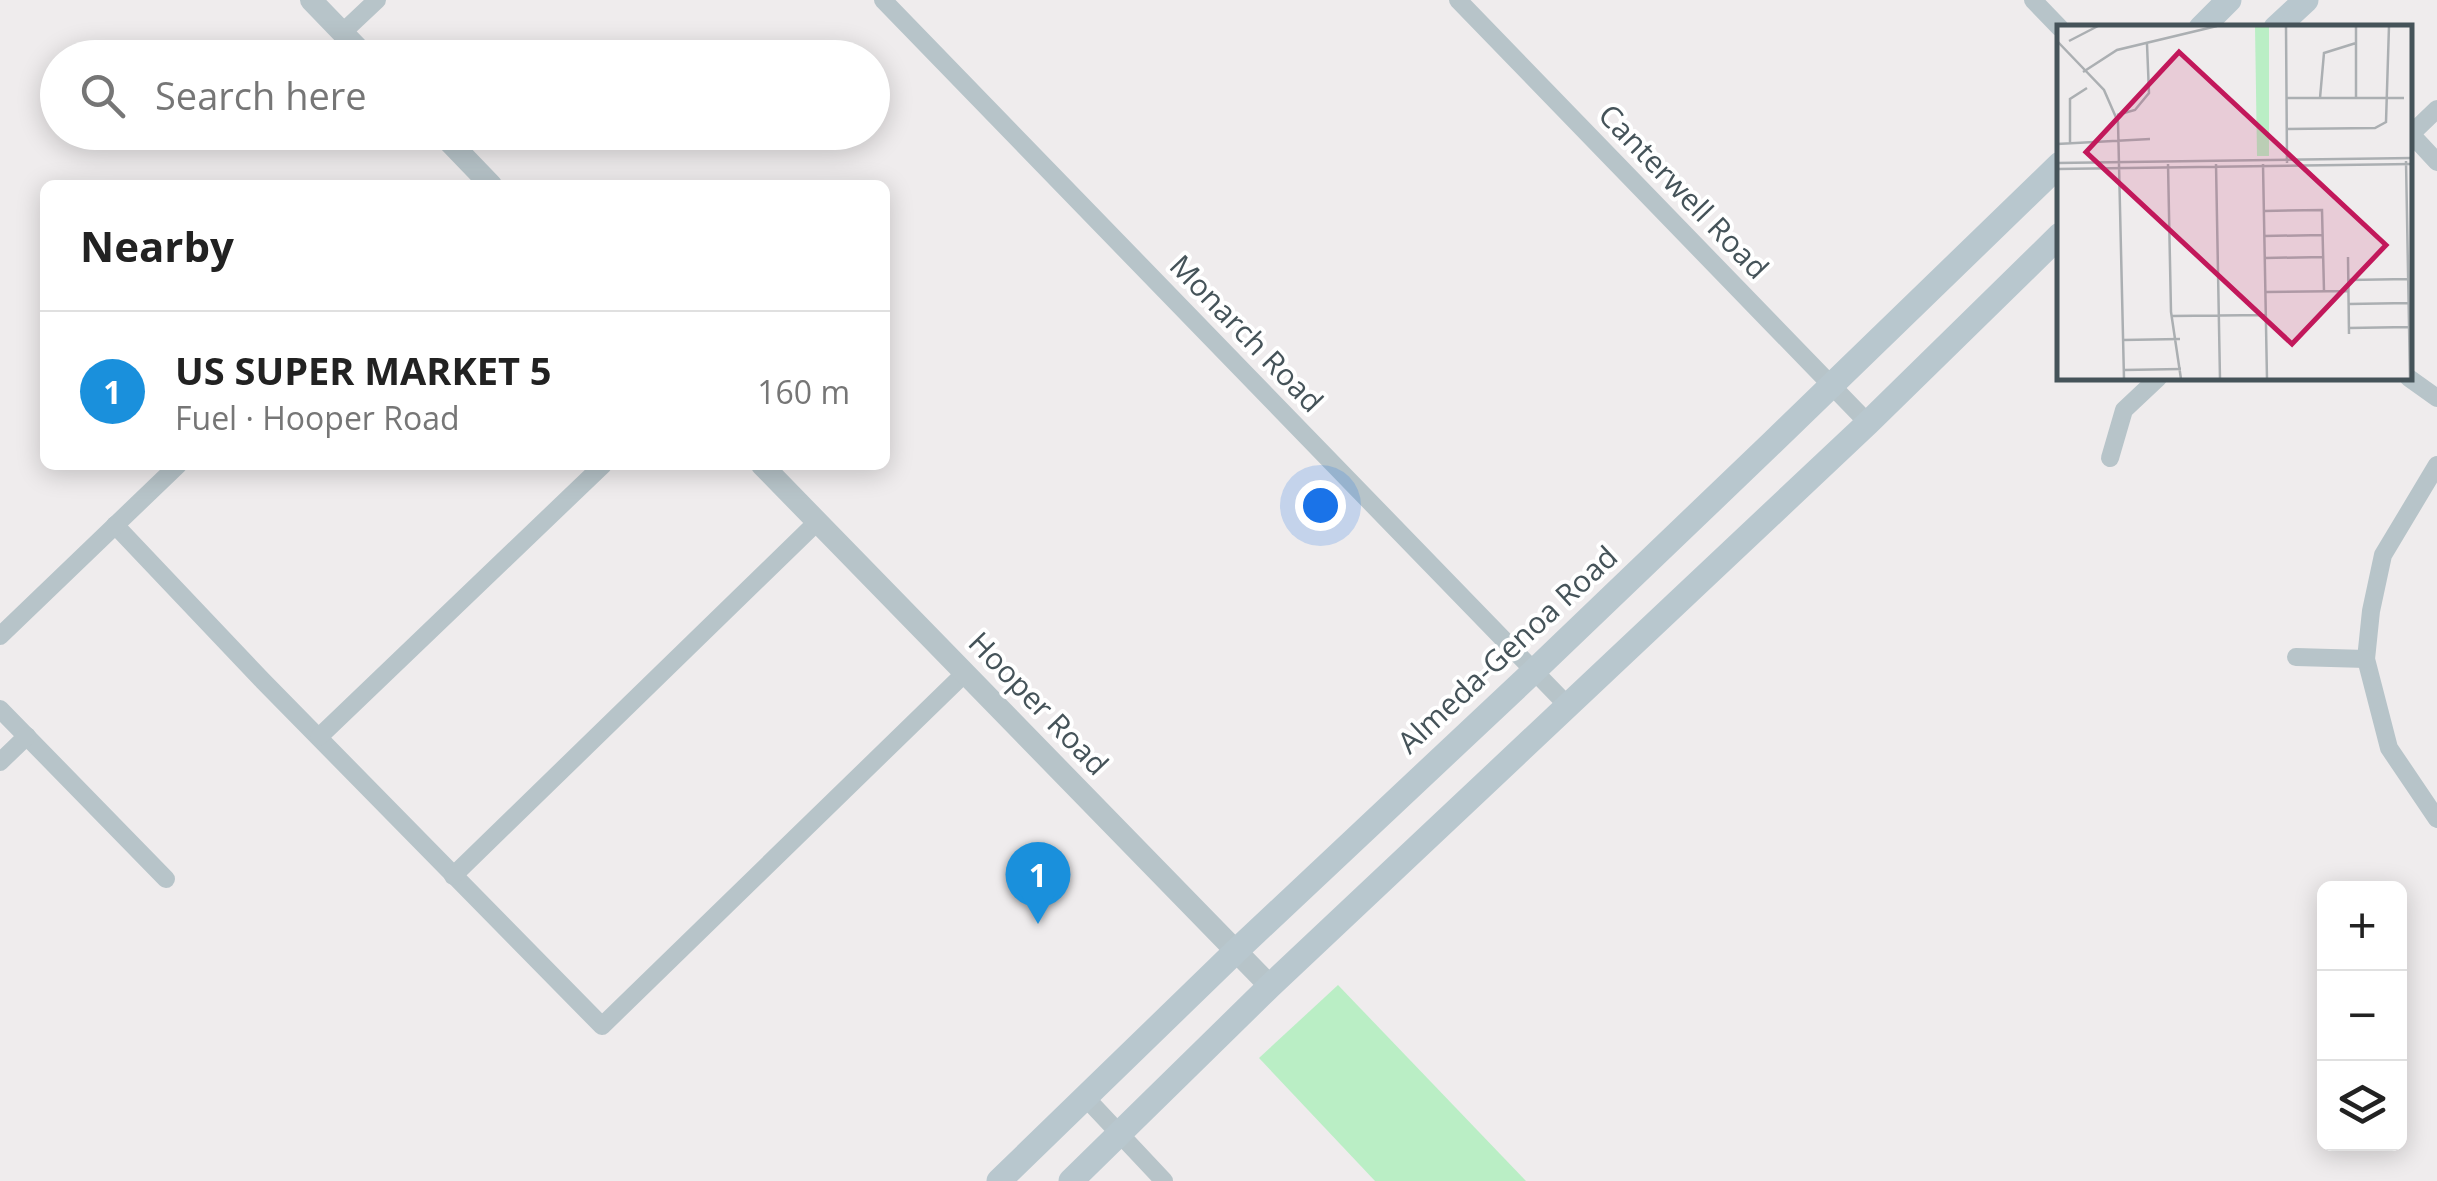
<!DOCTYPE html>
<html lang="en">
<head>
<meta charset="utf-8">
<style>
	body { margin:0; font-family:"Open Sans",sans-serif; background:#f6f6f6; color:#222 }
	.controls { position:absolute; right:30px; bottom:30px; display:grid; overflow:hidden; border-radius:15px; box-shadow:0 5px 25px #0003 }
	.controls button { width:90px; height:90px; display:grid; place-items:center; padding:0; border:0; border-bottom:2px solid #e0e0e0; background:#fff; color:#222; font:50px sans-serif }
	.you { position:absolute; left:1320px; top:505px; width:35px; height:35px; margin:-25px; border:8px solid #fff; border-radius:50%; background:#1a73e8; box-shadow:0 0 0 15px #1a73e833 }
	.badge { display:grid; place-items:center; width:65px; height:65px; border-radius:50%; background:#1a90dc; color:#fff; font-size:32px; font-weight:700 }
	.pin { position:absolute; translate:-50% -82px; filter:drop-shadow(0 2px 5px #0008) }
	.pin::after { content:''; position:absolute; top:52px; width:35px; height:30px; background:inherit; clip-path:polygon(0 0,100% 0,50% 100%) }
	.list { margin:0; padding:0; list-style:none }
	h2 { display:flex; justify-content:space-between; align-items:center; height:130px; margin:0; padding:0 40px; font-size:42px }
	h2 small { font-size:32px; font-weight:400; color:#767676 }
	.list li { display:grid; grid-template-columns:65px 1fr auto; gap:30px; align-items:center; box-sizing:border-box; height:160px; padding:0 40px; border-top:2px solid #e0e0e0 }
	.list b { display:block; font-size:38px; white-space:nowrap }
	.list p { margin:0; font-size:32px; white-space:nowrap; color:#767676 }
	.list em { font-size:32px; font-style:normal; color:#767676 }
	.icon { flex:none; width:55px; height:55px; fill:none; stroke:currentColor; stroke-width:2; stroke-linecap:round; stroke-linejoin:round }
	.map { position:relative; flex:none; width:2437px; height:1181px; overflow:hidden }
	.search { position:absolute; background:#fff; box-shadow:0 5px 25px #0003; left:40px; top:40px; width:850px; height:110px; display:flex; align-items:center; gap:25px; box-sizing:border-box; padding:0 35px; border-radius:55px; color:#767676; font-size:38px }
	.panel { position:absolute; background:#fff; box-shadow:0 5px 25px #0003; left:40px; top:180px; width:850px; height:290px; border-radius:15px }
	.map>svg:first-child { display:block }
</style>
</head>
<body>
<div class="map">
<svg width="2437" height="1181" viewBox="0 0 2437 1181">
	<rect width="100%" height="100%" fill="#efeced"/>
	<path fill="#baeec5" d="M1338 985 1526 1181H1375L1259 1058Z"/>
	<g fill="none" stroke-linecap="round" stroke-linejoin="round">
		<g stroke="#b7c4c9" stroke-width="18">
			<path d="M883 0 1569 707"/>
			<path d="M1458 0 1868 423"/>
			<path d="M2033 0 2060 28"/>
			<path d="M343 32 377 0"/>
			<path d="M2411 134 2437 162"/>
			<path d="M2410 135 2437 109"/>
			<path d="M2409 378 2437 398"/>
			<path d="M2110 458 2124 410 2158 378"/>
			<path d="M2437 465 2383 555 2371 611 2366 659 2389 748 2437 819"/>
			<path d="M115 525 263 681 602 1026 965 673"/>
			<path d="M0 636 178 465"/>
			<path d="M2296 657 2366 659"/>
			<path d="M0 709 166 879"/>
			<path d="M319 737 603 465"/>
			<path d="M0 762 27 736"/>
			<path d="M453 876 817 522"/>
			<path d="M1086 1098 1164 1181"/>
		</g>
		<g stroke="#b7c4c9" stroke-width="22">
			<path d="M311 0 367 58"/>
			<path d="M440 132 491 185"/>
			<path d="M762 465 1270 986"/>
		</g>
		<g stroke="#b8c7ce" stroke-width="25">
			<path d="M2201 28 2229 0"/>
			<path d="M2276 28 2306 0"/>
			<path d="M999 1181 1236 951 1534 671 1773 442 2060 164"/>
			<path d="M1071 1181 1270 986 1868 423 2060 235"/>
		</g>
	</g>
	<g text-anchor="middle" stroke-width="8" stroke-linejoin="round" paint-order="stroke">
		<g font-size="30" fill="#455359" stroke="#fff">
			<text transform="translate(1683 192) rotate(46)" y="10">Canterwell Road</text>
			<text transform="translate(1246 334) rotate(46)" y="10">Monarch Road</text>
			<text transform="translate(1508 650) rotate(-43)" y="10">Almeda-Genoa Road</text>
			<text transform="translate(1038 704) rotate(46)" y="10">Hooper Road</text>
		</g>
	</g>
	<g transform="translate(2057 25)">
		<rect width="355" height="355" fill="#efeced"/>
		<path d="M198 1H212V131H200Z" fill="#baeec5"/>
		<path fill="none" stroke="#abafb2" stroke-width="2.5" d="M229 1 230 138M299 1V73M0 16 47 65 61 97 67 354M12 16 41 1M26 47 60 25 160 1M230 73H347M263 73 267 28 299 18M60 90 78 85 92 68 90 19M230 104 318 103 329 97 332 1M13 118V74L30 63M0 119 93 114M349 136 353 354M0 138 355 133M111 139 114 287 124 354M159 139 163 354M206 139 210 354M0 144 355 139M207 186 265 185 267 266M207 211 266 210M291 232 292 309M208 233 267 232M291 255 352 254M209 267 291 266M292 279 352 278M114 291 209 290M292 303 352 302M66 315 123 314M67 345 124 344"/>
		<path fill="#c2185b" fill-opacity="0.15" stroke="#c2185b" stroke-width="5" d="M122 27 329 220 235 319 29 127Z"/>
		<rect width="355" height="355" fill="none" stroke="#455359" stroke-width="5"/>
	</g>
</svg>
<div class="controls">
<button>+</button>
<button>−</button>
<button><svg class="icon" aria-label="layers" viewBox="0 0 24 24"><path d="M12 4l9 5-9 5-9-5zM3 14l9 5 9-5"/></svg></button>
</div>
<div class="you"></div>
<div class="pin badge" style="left:1038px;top:924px">1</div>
<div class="search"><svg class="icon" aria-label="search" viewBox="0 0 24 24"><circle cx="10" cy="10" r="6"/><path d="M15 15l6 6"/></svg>Search here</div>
<section class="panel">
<h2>Nearby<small></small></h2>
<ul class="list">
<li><span class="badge">1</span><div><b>US SUPER MARKET 5</b><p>Fuel · Hooper Road</p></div><em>160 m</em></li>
</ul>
</section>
</div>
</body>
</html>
